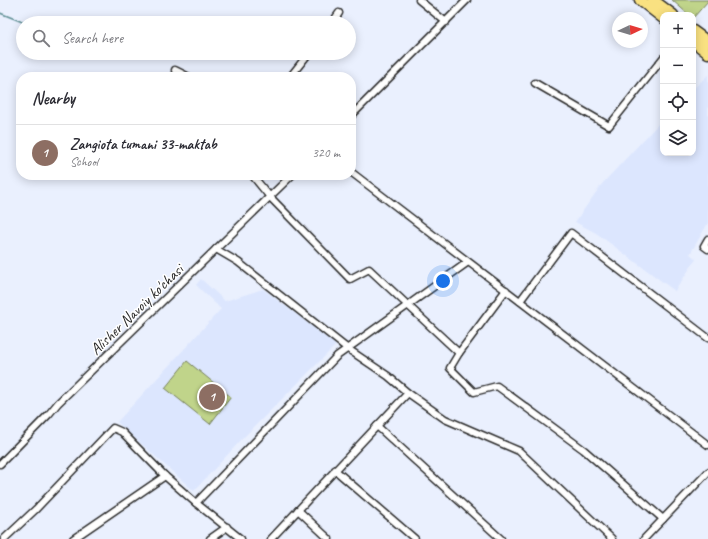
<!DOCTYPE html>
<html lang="en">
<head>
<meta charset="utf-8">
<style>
	body { margin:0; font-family:Caveat,sans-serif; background:#f7f7f7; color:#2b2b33 }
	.controls { position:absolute; right:12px; top:12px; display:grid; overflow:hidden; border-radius:8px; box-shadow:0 2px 10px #0003 }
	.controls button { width:36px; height:36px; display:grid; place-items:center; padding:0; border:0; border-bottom:1px solid #e1e1e2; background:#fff; color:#2b2b33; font:20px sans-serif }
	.compass { position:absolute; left:612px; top:12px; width:36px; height:36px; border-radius:50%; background:#fff; box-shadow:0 2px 10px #0003; rotate:86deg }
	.you { position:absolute; left:443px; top:281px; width:14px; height:14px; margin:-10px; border:3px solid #fff; border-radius:50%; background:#1a73e8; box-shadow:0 0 0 6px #1a73e833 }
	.badge { display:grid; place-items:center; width:26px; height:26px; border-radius:50%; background:#7c3aed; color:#fff; font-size:13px; font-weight:700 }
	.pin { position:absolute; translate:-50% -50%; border:2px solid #fff; box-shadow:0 1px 4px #0006 }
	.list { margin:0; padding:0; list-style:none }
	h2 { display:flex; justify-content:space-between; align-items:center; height:52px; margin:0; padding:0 16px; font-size:17px }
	h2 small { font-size:13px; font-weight:400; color:#7c7c81 }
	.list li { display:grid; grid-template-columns:26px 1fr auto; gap:12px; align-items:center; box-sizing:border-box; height:56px; padding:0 16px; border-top:1px solid #e1e1e2 }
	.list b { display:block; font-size:15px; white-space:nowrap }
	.list p { margin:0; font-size:13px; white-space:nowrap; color:#7c7c81 }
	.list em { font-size:13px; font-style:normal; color:#7c7c81 }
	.icon { flex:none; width:22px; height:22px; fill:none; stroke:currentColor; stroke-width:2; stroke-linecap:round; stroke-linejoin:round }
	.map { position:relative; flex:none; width:708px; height:539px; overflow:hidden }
	.search { position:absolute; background:#fff; box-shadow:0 2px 10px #0003; left:16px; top:16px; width:340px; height:44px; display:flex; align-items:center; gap:10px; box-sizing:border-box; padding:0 14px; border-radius:22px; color:#7c7c81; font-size:15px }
	.panel { position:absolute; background:#fff; box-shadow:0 2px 10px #0003; left:16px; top:72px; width:340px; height:108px; border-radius:16px }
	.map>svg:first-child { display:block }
</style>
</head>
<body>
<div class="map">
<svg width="708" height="539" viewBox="0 0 708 539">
	<rect width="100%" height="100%" fill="#eaf0fe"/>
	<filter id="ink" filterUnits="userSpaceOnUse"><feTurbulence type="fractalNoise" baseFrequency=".025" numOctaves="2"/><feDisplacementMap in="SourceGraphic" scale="8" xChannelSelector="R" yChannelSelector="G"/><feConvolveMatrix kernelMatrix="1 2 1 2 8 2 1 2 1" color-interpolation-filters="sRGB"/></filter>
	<g filter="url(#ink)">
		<g fill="#dce6fe">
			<path d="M708 75V223L690 254 696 259 675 291 596 233 575 222 602 184 663 119V153H693V89Z"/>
			<path d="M201 279 225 301 263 289 336 345 243 438 194 491 117 422 221 309 196 285Z"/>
		</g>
		<g fill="#c0d48a" stroke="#76805a">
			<path d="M672 0H708V1L693 18V15H689Z"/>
			<path d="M187 361 231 397 210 424 165 388Z"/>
		</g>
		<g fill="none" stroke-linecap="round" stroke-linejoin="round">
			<path stroke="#5e8f93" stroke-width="1.5" d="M0 13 25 23"/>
			<g stroke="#2b2b2b" stroke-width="9">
				<g id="minor">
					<path d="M419 0 446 22"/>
					<path d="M332 23 339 13"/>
					<path d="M175 70 189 77"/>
					<path d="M290 77 309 53"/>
					<path d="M535 83 609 126 663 58"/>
					<path d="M351 116 467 0"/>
					<path d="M351 172 708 445"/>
					<path d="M252 175 270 197 350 279 369 269 459 353 450 368 474 392 497 386 584 450 663 519"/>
					<path d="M708 239 704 246 708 249"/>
					<path d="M216 249 238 262 348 349 388 376 408 393 445 419 519 451 612 539"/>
					<path d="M520 301 571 233 708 338"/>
					<path d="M459 353 506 290"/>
					<path d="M377 426 501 539"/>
					<path d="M0 464 49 414 58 403 292 175"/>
					<path d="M335 470 415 539"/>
					<path d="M196 503 337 356 468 262"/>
					<path d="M298 510 329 539"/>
					<path d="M4 539 36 509 113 428 122 432 165 476 196 503 241 539"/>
					<path d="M73 539 165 476"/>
					<path d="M210 539 227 527"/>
					<path d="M271 539 408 393"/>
					<path d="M644 539 708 472"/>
				</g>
			</g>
			<g stroke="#2b2b2b" stroke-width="13">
				<g id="primary">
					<path d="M640 0 663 18"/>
					<path d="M653 0 673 15"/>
					<path d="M693 31 708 42"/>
					<path d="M693 41 708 53"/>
				</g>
			</g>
			<use href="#minor" stroke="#fff" stroke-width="6"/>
			<use href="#primary" stroke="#f9e181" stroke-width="10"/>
		</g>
	</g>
	<g text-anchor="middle" stroke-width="3" stroke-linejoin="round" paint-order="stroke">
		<g font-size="16" fill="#2b2b2b" stroke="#fff">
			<text transform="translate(136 309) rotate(-44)" y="6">Alisher Navoiy ko'chasi</text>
		</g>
	</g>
</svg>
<div class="controls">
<button>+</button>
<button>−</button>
<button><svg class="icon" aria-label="locate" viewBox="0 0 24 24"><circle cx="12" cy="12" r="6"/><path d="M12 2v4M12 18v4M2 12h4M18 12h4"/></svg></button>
<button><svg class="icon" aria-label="layers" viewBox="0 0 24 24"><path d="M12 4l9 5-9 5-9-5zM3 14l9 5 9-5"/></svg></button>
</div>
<svg class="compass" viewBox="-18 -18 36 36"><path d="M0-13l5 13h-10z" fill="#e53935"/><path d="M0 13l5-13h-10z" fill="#7c7c81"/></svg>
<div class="you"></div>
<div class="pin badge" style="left:212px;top:397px;background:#8d6e63">1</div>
<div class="search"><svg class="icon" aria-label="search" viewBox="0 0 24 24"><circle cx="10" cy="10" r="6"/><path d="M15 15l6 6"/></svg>Search here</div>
<section class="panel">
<h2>Nearby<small></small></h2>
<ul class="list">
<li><span class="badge" style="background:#8d6e63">1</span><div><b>Zangiota tumani 33-maktab</b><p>School</p></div><em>320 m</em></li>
</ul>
</section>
</div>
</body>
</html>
